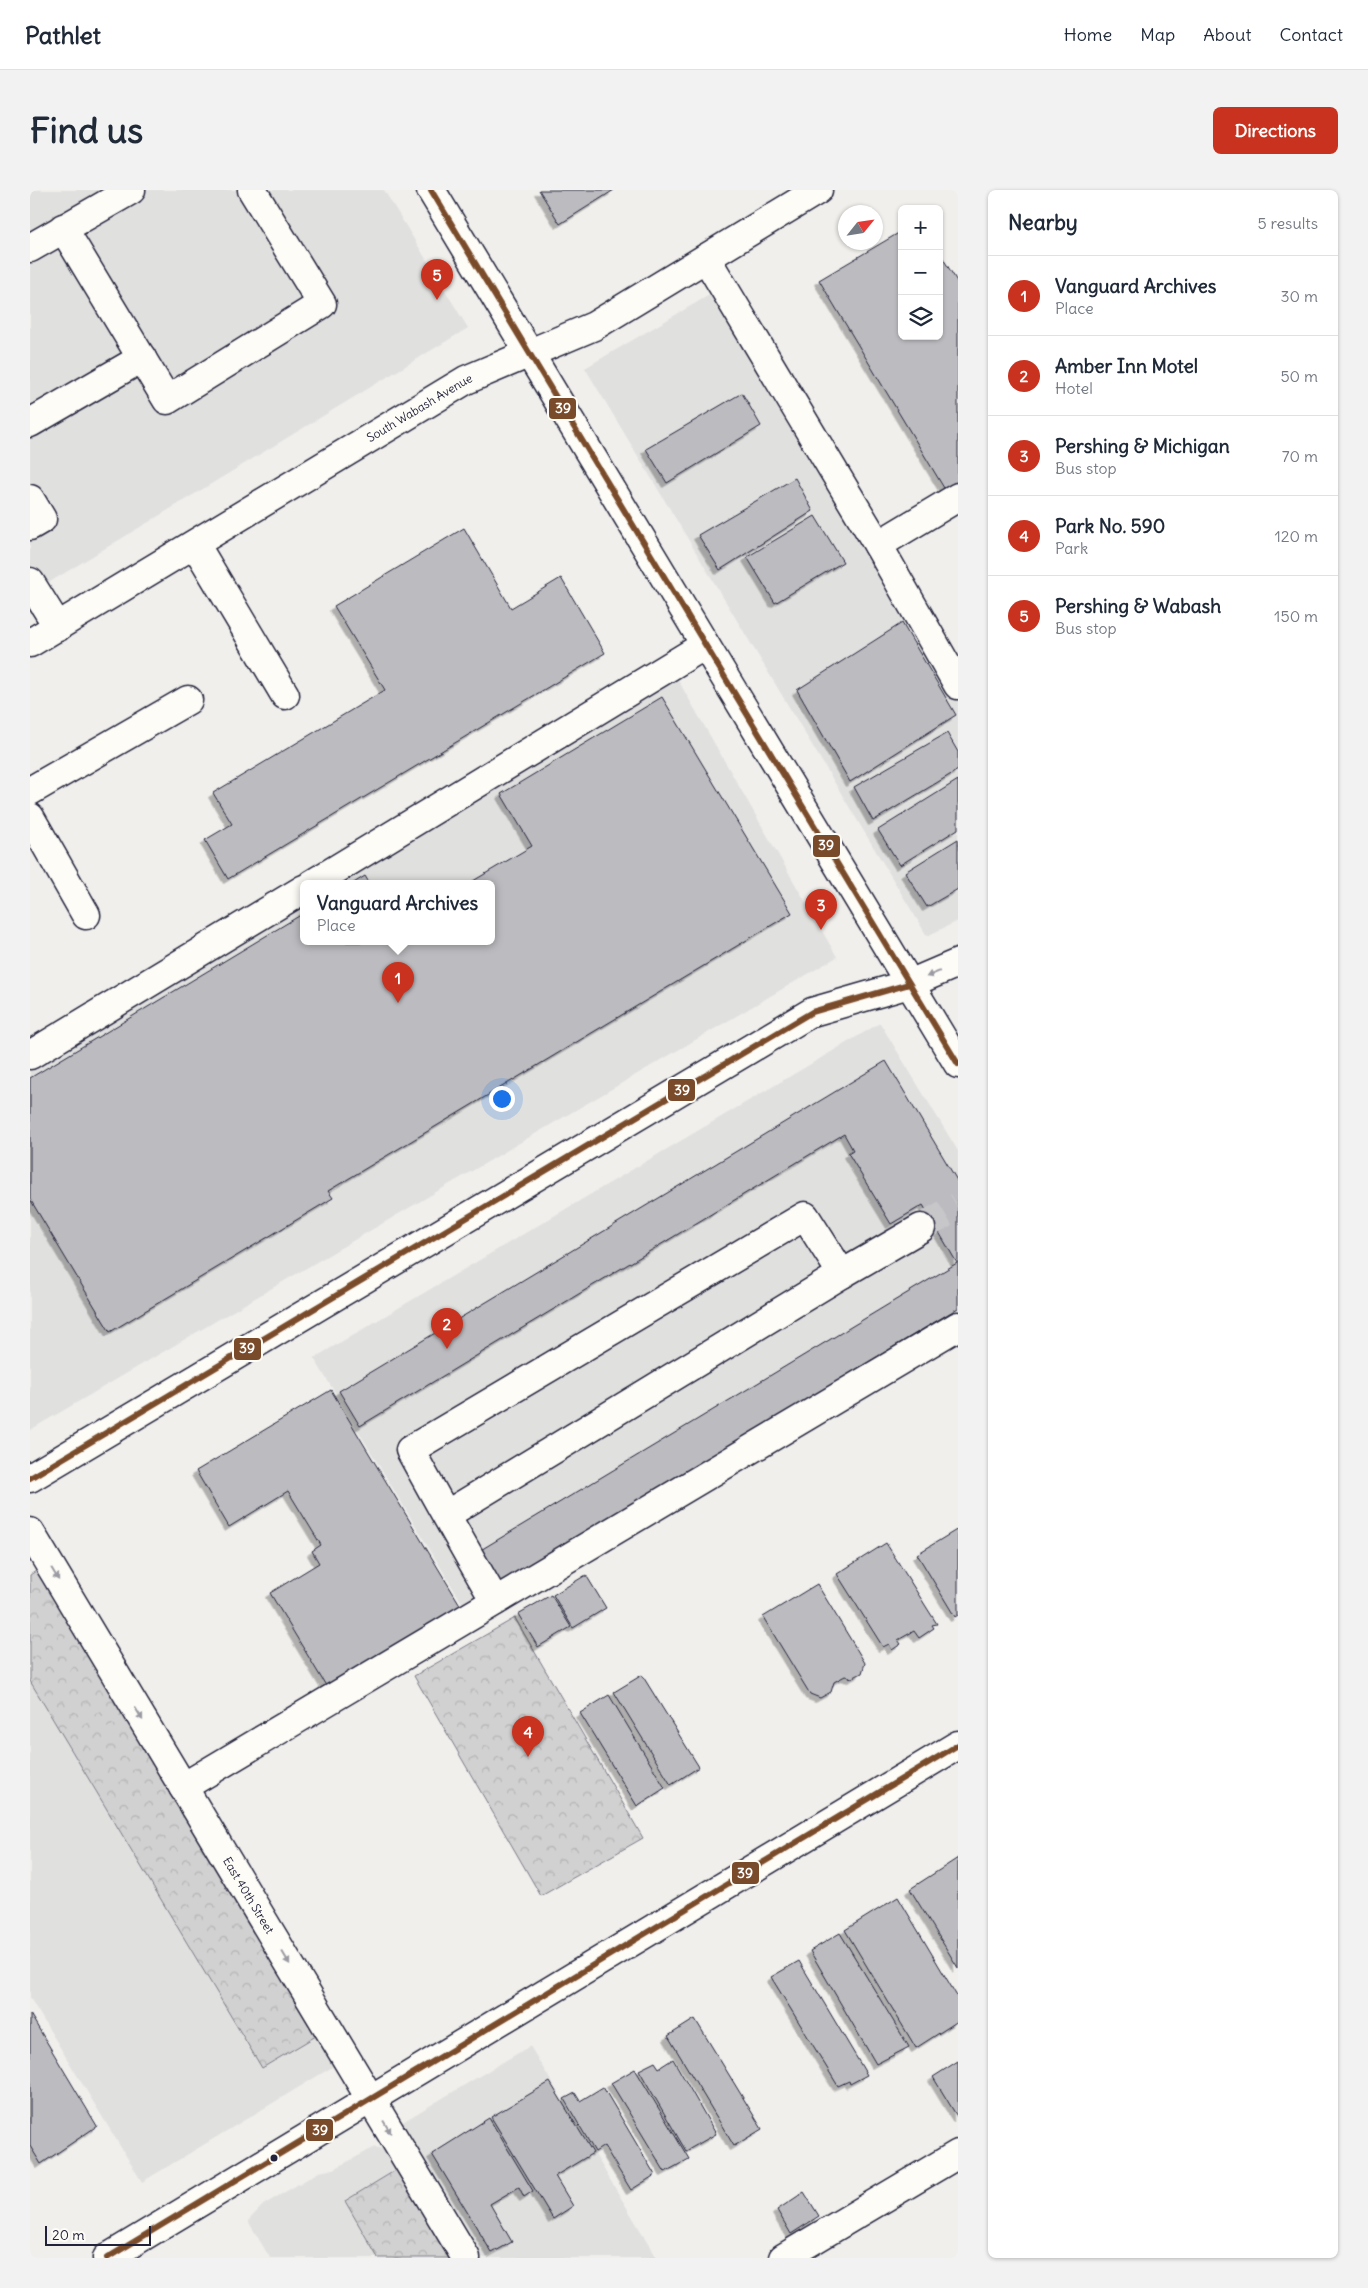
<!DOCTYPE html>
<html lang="en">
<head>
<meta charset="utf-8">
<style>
	body { margin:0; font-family:Delius,sans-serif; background:#f2f2f3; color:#1f2937 }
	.controls { position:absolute; right:15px; top:15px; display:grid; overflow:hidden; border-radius:8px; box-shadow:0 1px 4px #0004 }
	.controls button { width:45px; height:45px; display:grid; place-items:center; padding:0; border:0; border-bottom:1px solid #e0e1e3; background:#fff; color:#1f2937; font:25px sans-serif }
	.compass { position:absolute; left:808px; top:15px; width:45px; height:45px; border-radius:50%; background:#fff; box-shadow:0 1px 4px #0004; rotate:60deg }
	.scale { position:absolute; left:15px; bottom:12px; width:106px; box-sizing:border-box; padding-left:5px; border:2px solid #22223b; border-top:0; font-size:14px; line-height:18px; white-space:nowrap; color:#22223b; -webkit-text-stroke:4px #fdfcf7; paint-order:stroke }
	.you { position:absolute; left:471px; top:908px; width:18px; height:18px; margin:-12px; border:4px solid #fff; border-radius:50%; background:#1a73e8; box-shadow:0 0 0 8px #1a73e833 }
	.badge { display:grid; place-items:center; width:32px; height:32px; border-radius:50%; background:#c8321e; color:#fff; font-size:16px; font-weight:700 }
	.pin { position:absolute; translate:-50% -41px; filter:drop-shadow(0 1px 2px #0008) }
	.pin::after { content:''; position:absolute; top:26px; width:18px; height:15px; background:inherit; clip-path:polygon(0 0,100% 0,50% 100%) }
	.popup { position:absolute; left:270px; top:690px; width:195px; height:65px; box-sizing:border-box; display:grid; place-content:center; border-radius:8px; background:#fff; filter:drop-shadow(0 1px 4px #0005); font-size:16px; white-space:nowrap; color:#747a83 }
	.popup b { font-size:19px; color:#1f2937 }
	.popup::after { content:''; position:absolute; left:50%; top:100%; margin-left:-10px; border:10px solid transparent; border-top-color:#fff }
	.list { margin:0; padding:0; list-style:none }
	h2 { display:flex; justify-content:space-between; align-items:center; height:65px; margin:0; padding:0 20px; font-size:21px }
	h2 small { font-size:16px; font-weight:400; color:#747a83 }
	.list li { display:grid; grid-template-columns:32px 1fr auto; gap:15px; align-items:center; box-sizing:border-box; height:80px; padding:0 20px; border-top:1px solid #e0e1e3 }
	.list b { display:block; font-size:19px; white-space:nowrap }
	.list p { margin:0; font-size:16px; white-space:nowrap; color:#747a83 }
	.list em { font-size:16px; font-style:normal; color:#747a83 }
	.icon { flex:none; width:28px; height:28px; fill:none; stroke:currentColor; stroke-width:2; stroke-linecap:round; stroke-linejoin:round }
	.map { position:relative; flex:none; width:928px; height:2068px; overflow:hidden; border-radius:8px }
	header { display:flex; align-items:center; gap:30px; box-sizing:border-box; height:70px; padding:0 25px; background:#fff; border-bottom:1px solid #e0e1e3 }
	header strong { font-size:24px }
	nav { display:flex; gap:28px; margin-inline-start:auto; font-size:18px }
	.intro { display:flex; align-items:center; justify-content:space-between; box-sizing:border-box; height:120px; padding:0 30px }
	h1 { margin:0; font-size:35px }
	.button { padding:12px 22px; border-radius:8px; background:#c8321e; color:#fff; font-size:18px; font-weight:700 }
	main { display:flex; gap:30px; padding:0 30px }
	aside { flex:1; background:#fff; border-radius:8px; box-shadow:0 1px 4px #0004 }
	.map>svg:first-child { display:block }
</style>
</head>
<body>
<header>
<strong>Pathlet</strong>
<nav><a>Home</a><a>Map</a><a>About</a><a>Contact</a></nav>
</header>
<div class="intro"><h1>Find us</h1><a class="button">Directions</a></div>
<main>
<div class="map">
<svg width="928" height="2068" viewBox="0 0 928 2068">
	<defs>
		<pattern id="forest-crowns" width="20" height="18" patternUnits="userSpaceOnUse" patternTransform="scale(1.25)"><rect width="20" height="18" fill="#d2d1d1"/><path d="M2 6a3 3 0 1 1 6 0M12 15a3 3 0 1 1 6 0" fill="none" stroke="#b4b3b4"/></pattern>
		<filter id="shadow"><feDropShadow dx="-4.5" dy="4.5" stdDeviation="0" flood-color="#0004"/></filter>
	</defs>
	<rect width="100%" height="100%" fill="#f0efec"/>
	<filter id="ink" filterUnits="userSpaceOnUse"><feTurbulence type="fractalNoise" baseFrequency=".02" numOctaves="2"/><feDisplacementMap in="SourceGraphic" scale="10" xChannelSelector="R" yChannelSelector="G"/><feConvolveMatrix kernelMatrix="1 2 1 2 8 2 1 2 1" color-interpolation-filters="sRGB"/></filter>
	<g filter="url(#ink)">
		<g fill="#e0e0df">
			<path d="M0 0H354L438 138 0 404Z"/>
			<path d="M693 97 928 495V731L897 746 555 178Z"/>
			<path d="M640 476 807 767 0 1240V865L274 699V752H462V694H282Z"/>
			<path d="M850 833 928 961V1136L440 1426 284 1168Z"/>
			<path d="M0 1491 232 1877 286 1846 304 1876 112 1992 0 1808Z"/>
			<path d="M500 1856 627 2068H453L371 1933Z"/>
			<path d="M345 1957 353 1959 366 1980 315 2011 349 2068H240L218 2031 233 2015 289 1982 304 1979Z"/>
		</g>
		<g fill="url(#forest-crowns)" stroke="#7a7a86">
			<path d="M9 1379 286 1846 232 1878 0 1491V1385Z"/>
			<path d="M485 1428 613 1648 511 1706 384 1486Z"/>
			<path d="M366 1980 419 2068H348L315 2011Z"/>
		</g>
		<g fill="#bcbcc0" stroke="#22223b" filter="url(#shadow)">
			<path d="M509 0H584L530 34Z"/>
			<path d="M872 41V146H909V62L928 93V297L917 303 789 90Z"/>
			<path d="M712 203 731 236 637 293 616 259Z"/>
			<path d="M765 288 783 321 690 380 668 345Z"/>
			<path d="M785 326 813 372 745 413 717 367Z"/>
			<path d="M434 338 481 418 531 388 575 463 198 689 175 650 202 634 183 603 355 500 304 416Z"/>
			<path d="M872 433 926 525 820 592 767 500Z"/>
			<path d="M632 507 762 723 298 1001 303 1008 80 1142 0 1009V888L274 723V752H462V694H438L502 656 471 604Z"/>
			<path d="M917 543 928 562V580L843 631 824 597Z"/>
			<path d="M928 590V639L870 675 848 640Z"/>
			<path d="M928 649V699L897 717 875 682Z"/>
			<path d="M335 686 340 694H322Z"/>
			<path d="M856 871 928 992V1118L470 1394 449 1361 927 1073 893 1015 861 1034 818 963 823 960 814 944 330 1236 309 1201Z"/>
			<path d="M301 1200 432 1418 298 1499 240 1403 289 1373 282 1361 291 1355 258 1301 199 1337 166 1281Z"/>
			<path d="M928 1339V1425L925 1427 887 1364Z"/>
			<path d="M856 1353 907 1434 902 1435 904 1438 889 1448 884 1441 868 1450 871 1454 862 1460 859 1454 853 1457 807 1384Z"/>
			<path d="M556 1385 576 1418 543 1438 523 1405Z"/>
			<path d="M787 1394 835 1473 832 1483 822 1488 815 1486 804 1492 801 1502 790 1508 780 1504 733 1427Z"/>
			<path d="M521 1405 541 1437 508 1457 488 1424Z"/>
			<path d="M612 1485 669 1577 641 1595 584 1502Z"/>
			<path d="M579 1505 635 1598 607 1616 550 1523Z"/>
			<path d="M928 1668V1778L880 1699Z"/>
			<path d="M868 1707 928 1808V1831L886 1858 815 1740Z"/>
			<path d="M810 1743 879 1857 846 1874 780 1761Z"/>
			<path d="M769 1771 837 1885 820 1894 819 1891 808 1896 741 1787Z"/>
			<path d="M0 1824 67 1936 11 1974 0 1956Z"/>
			<path d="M665 1829 732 1939 704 1956 638 1846Z"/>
			<path d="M643 1869 686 1944 656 1961 609 1880 625 1872 629 1878Z"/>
			<path d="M928 1871V1928L903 1887Z"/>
			<path d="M605 1879 659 1969 635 1982 581 1893Z"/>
			<path d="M520 1892 563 1963 525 1986 543 2016 523 2029 461 1927Z"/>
			<path d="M573 1897 625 1985 601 2000 574 1956 565 1962 534 1909 545 1903 550 1911Z"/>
			<path d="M459 1928 503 2001 494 2007 489 1997 460 2014 482 2052 462 2063 402 1964Z"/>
			<path d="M774 2002 789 2026 761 2044 747 2020Z"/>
		</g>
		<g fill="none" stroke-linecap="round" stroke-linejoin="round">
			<path stroke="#c7c6c9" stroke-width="28" stroke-dasharray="28 14" stroke-linecap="butt" d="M891 1038 928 1016"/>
			<g stroke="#22223b" stroke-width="31">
				<g id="minor">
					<path d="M33 38 137 210 292 114 222 0"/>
					<path d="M0 58 101 0"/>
					<path d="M676 68 848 355 928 495"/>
					<path d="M0 233 112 168"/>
					<path d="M0 309 12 329 0 336"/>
					<path d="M165 354 255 505"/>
					<path d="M848 355 928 307"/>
					<path d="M0 392 28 437"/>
					<path id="s1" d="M0 453 436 190 564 136 788 0"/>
					<path d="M0 601 158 510"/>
					<path d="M0 627 56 725"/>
					<path d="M282 694 675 455"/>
					<path d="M0 865 274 699"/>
					<path d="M812 1084 891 1038"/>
					<path d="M0 1288 782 822 879 794 928 773"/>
					<path d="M416 1325 812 1084 775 1026 380 1260C408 1311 436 1361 465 1411"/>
					<path id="s2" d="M0 1342 436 2068"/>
					<path d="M153 1597 928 1136"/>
					<path d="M77 2068 928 1555"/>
					<path d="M753 2068 928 1964"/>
				</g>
			</g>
			<g stroke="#22223b" stroke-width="31">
				<path id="major" d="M401 0 928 874"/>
			</g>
			<use href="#minor" stroke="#fdfcf7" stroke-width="28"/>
			<use href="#major" stroke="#fdfcf7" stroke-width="28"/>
			<g stroke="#fdfcf7" stroke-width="10">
				<g id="bus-1">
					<path d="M401 0 928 874"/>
					<path d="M0 1288 782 822 879 794"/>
					<path d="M77 2068 928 1555"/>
				</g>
			</g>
			<use href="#bus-1" stroke="#7a4b2a" stroke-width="6"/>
		</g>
		<defs><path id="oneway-solid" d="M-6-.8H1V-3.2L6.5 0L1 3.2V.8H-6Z" transform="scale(1.25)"/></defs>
		<g fill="#9a9aa2">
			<use href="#oneway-solid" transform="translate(903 784) rotate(157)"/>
			<use href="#oneway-solid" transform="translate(25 1384) rotate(59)"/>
			<use href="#oneway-solid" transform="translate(109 1524) rotate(59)"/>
			<use href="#oneway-solid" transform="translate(256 1768) rotate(59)"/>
			<use href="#oneway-solid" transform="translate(357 1937) rotate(59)"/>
		</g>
	</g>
	<circle fill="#22223b" stroke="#fdfcf7" stroke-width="2" cx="244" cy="1968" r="4.5"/>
	<g text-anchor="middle" stroke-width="5" stroke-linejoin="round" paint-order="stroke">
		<g font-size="12" fill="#22223b" stroke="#fdfcf7">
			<text dy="4" stroke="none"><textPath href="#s1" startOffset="455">South Wabash Avenue</textPath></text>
			<text dy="4" stroke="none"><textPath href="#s2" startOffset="424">East 40th Street</textPath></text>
		</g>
	</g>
	<g stroke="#fdfcf7" stroke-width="2">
		<rect x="518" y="207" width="29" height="23" rx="5" fill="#7a4b2a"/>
		<rect x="782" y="644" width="29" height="24" rx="5" fill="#7a4b2a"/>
		<rect x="637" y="888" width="29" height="24" rx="5" fill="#7a4b2a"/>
		<rect x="203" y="1147" width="29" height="24" rx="5" fill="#7a4b2a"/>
		<rect x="701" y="1671" width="29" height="24" rx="5" fill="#7a4b2a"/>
		<rect x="275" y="1928" width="29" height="24" rx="5" fill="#7a4b2a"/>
	</g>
	<g font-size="14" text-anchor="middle" font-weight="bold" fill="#fff">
		<text x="533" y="223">39</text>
		<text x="796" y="660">39</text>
		<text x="652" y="905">39</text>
		<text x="217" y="1163">39</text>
		<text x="715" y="1688">39</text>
		<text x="290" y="1945">39</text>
	</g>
</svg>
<div class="controls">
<button>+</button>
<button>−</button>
<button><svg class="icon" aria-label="layers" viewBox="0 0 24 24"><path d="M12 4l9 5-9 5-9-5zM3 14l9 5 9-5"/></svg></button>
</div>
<svg class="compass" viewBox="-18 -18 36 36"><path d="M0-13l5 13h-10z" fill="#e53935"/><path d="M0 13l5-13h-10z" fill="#747a83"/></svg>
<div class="scale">20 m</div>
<div class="you"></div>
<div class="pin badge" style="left:368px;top:813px">1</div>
<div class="popup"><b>Vanguard Archives</b>Place</div>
<div class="pin badge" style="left:417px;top:1159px">2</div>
<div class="pin badge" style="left:791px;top:740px">3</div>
<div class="pin badge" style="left:498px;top:1567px">4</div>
<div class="pin badge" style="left:407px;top:110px">5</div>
</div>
<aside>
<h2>Nearby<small>5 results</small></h2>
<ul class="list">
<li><span class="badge">1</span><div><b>Vanguard Archives</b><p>Place</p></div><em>30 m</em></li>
<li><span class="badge">2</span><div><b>Amber Inn Motel</b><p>Hotel</p></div><em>50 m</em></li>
<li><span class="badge">3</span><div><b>Pershing &amp; Michigan</b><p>Bus stop</p></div><em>70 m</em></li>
<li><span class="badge">4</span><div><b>Park No. 590</b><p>Park</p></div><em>120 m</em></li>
<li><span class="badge">5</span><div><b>Pershing &amp; Wabash</b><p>Bus stop</p></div><em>150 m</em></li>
</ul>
</aside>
</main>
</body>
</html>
